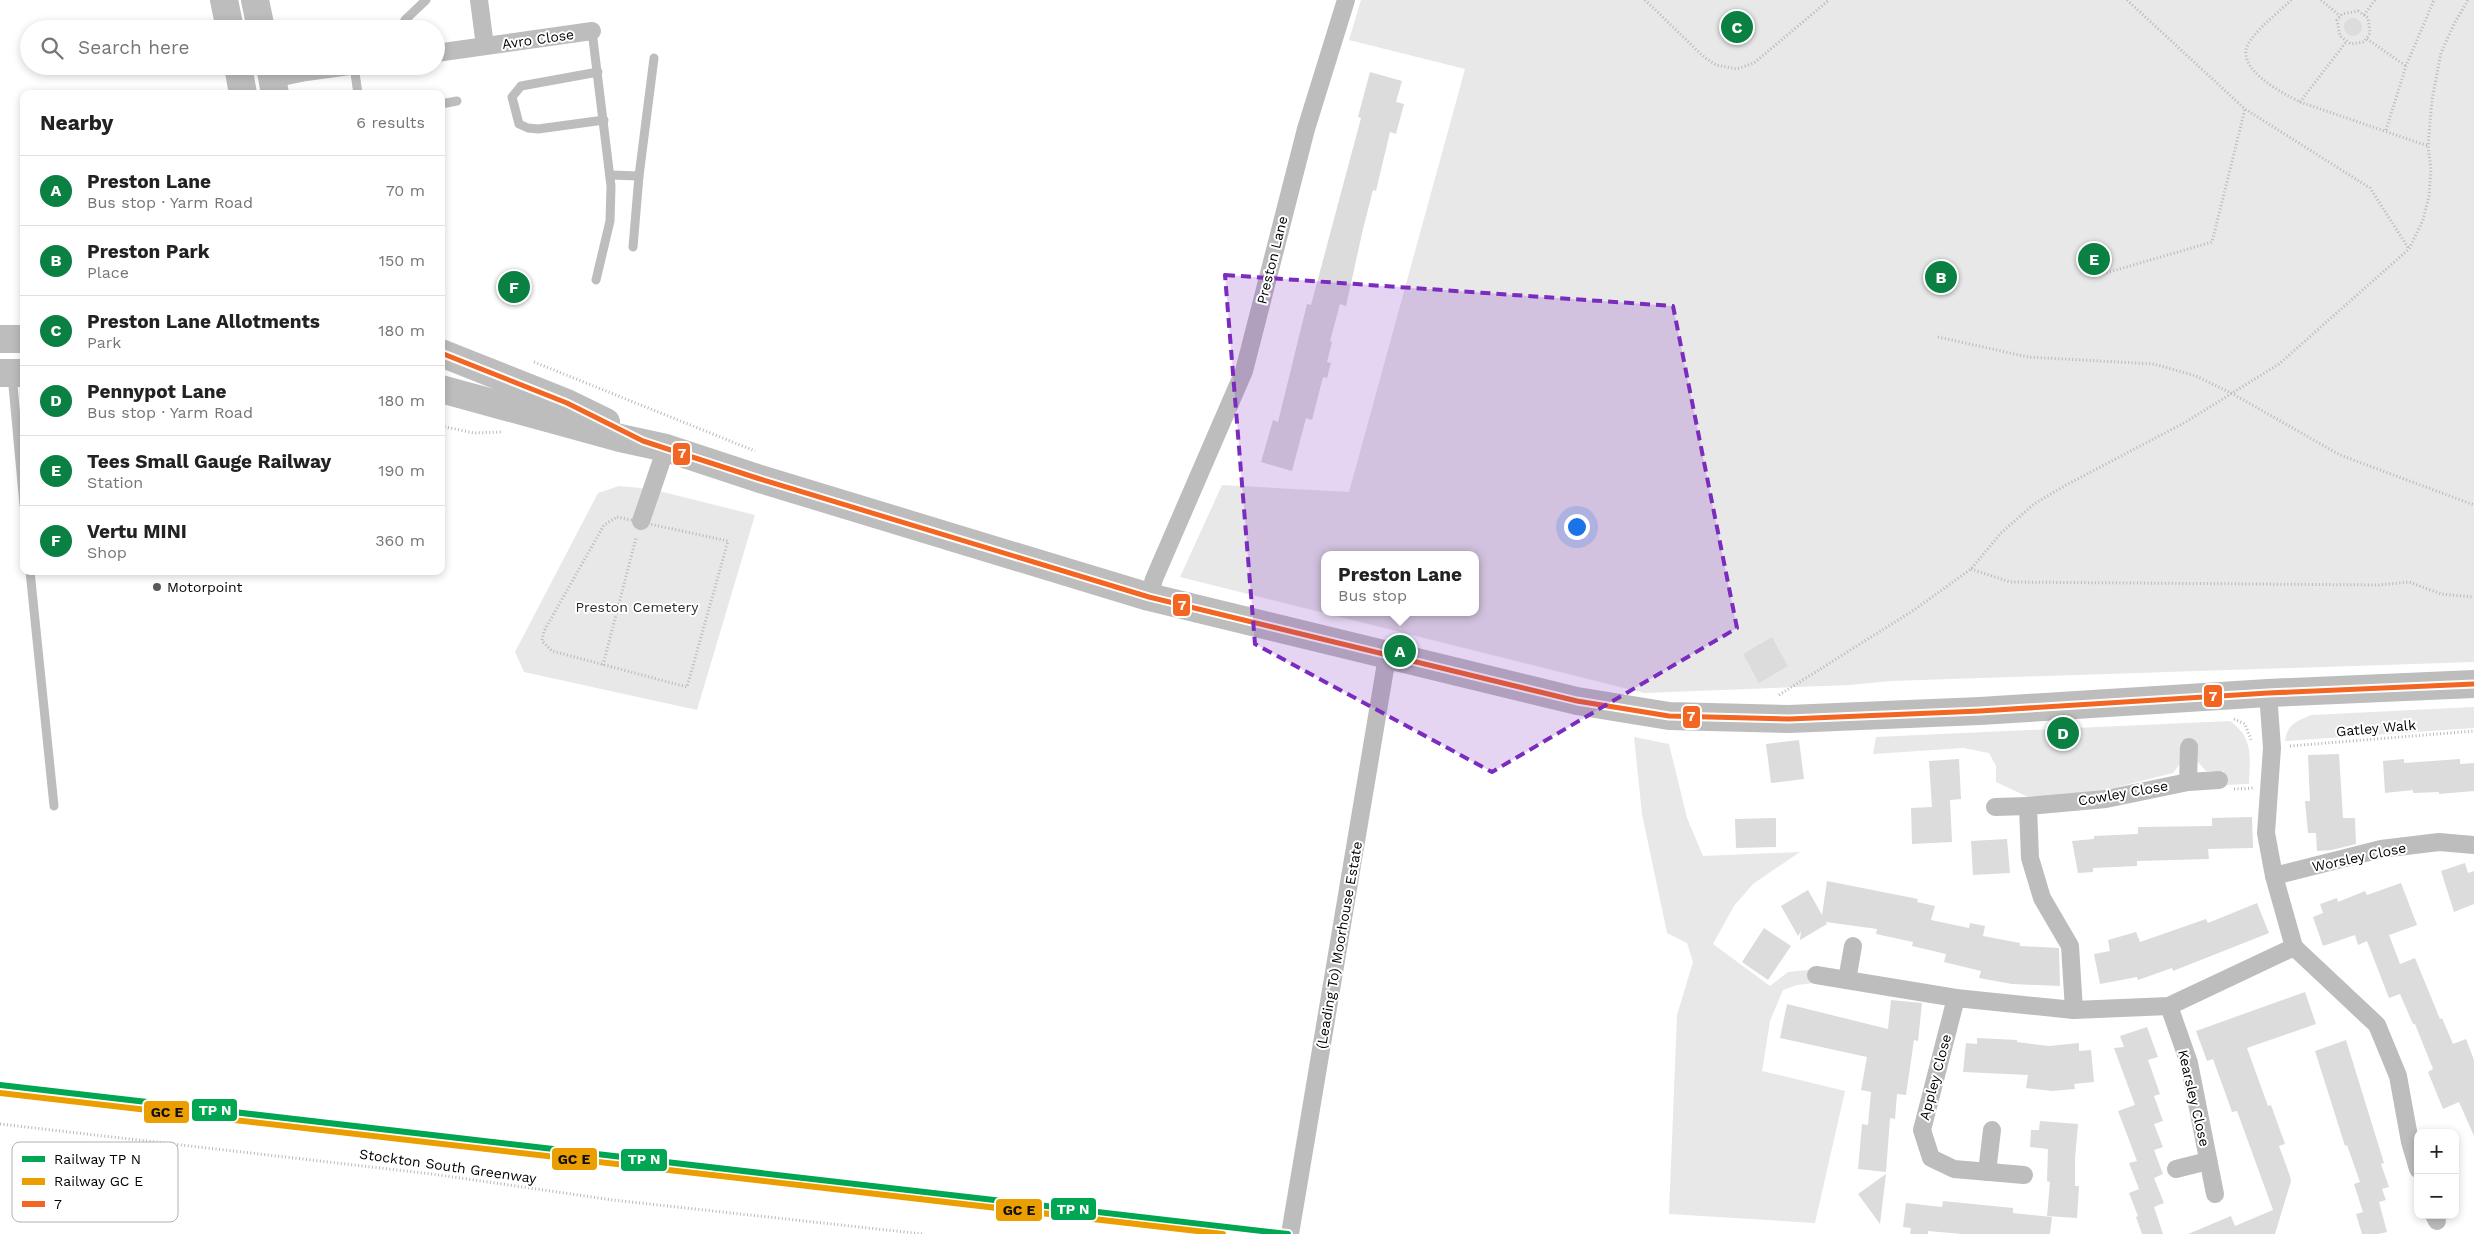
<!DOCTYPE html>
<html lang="en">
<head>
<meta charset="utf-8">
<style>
	body { margin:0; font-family:"Work Sans",sans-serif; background:#f2f2f2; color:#222 }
	.controls { position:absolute; right:15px; bottom:15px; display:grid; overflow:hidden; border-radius:10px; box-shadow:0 2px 8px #0003 }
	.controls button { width:45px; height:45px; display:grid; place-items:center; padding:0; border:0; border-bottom:1px solid #e0e0e0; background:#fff; color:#222; font:25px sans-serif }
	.you { position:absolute; left:1576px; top:526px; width:18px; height:18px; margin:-12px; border:4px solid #fff; border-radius:50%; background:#1a73e8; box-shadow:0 0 0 8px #1a73e833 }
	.badge { display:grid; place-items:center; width:32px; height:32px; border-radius:50%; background:#0b8043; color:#fff; font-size:16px; font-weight:700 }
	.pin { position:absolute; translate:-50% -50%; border:2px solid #fff; box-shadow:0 1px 5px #0006 }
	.popup { position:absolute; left:1321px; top:551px; width:158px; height:65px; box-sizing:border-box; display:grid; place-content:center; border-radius:10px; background:#fff; filter:drop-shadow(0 1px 4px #0005); font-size:16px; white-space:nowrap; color:#767676 }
	.popup b { font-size:19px; color:#222 }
	.popup::after { content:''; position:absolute; left:50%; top:100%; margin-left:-10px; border:10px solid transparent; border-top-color:#fff }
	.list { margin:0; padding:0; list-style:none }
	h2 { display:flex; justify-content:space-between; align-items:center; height:65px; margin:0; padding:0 20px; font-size:21px }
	h2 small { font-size:16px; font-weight:400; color:#767676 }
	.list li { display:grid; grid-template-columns:32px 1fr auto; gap:15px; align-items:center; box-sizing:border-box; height:70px; padding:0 20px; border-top:1px solid #e0e0e0 }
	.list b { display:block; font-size:19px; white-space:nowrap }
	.list p { margin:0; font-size:16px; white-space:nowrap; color:#767676 }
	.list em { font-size:16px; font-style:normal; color:#767676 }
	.icon { flex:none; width:28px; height:28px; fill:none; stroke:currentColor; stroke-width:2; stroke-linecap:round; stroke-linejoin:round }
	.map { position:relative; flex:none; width:2474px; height:1234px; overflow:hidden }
	.search { position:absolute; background:#fff; box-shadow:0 2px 8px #0003; left:20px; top:20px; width:425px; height:55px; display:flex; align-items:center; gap:12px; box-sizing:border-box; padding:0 18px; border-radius:28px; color:#767676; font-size:19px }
	.panel { position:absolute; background:#fff; box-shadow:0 2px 8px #0003; left:20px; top:90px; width:425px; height:485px; border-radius:10px }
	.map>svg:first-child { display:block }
</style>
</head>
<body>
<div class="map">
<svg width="2474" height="1234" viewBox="0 0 2474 1234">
	<rect width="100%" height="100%" fill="#fff"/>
	<g fill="#e8e8e8" fill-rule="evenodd">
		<path d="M1361 0H2474V662L1891 681 1849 685 1644 693 1180 577 1222 485 1349 492 1465 69 1349 40ZM1325 555H1475V612H1325Z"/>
		<path d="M619 486 651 489 755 515 697 710 524 672 515 652 598 493Z"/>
		<path d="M2474 707V728L2285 741C2287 724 2297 721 2311 715Z"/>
		<path d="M2230 721C2254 738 2250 758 2249 784L2225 785 2224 771H2206L2198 762 2196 741H2181L2182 761 2173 773 2086 795 2028 797 1996 782V766L1989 753 1963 748 1873 754 1876 737Z"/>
		<path d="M1634 737 1669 744 1687 818 1703 856 1800 852 1753 884 1734 906 1713 944 1770 986 1788 972 1817 969 1814 983 1797 985 1783 990 1770 1021 1762 1071 1845 1091 1815 1223 1669 1214 1677 1015 1693 962 1687 943 1667 933 1642 814Z"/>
	</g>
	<g fill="#dcdcdc">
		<circle cx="2353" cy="27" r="9"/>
		<path d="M1370 72 1402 81 1396 102 1404 104 1396 134 1390 132 1376 191 1373 190 1363 229 1346 306 1340 304 1330 341 1332 342 1327 362 1331 363 1327 378 1323 377 1312 420 1306 418 1292 471 1261 462 1273 420 1278 422 1307 304 1311 305 1361 118 1358 117Z"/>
		<path d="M1772 637 1788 666 1759 683 1743 654Z"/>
		<path d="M1799 740 1804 779 1771 783 1766 744Z"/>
		<path d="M2339 754 2343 818H2355L2356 844 2332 850 2317 851 2316 833H2308L2305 801H2310L2308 755Z"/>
		<path d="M1959 759 1961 799 1950 800 1952 842 1912 844 1911 808 1932 807 1929 761Z"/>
		<path d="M2404 759V763L2460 759V764L2474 763V791L2439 794V792L2413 793V790L2385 793 2383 761Z"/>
		<path d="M2252 817 2253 848 2208 849 2209 859 2137 861V866L2093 868V872L2078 873 2072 841 2094 839V836L2138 834V827L2212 826V818Z"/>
		<path d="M1776 818V847L1736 848 1735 819Z"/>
		<path d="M2007 839 2010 873 1973 875 1971 841Z"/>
		<path d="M2465 863 2468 873 2474 871V904L2454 912 2441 871Z"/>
		<path d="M1827 881 1918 899 1917 902 1935 906 1931 920 1969 928 1970 923 1985 926 1983 936 2020 943V946L2059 948 2060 986 2012 984 1979 978 1981 971 1944 962 1946 954 1912 946 1913 942 1876 934 1877 929 1826 922 1827 924 1800 940 1801 931 1798 936 1781 906 1808 890 1822 915Z"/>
		<path d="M2401 883 2417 925 2389 935 2400 964 2415 958 2440 1019 2442 1018 2453 1044 2466 1039 2474 1060V1136L2459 1102 2443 1109 2428 1072 2433 1069 2415 1024H2413L2400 994 2389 998 2367 941 2358 945 2355 935 2323 946 2313 917 2323 913 2320 904 2337 898 2338 902 2365 891 2367 895Z"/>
		<path d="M2257 903 2269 933 2173 971 2172 968 2138 980 2137 977 2100 984 2094 954 2110 951 2108 940 2136 932 2140 942 2206 919 2208 923Z"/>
		<path d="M1764 928 1791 946 1768 980 1742 962Z"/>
		<path d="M2305 992 2316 1024 2247 1048 2268 1106 2271 1105 2285 1144 2279 1146 2290 1176 2291 1181 2275 1234H2188L2231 1216 2235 1226 2273 1210 2237 1111 2232 1112 2213 1059 2207 1061 2196 1031Z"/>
		<path d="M1891 1000 1922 1003 1918 1041 1914 1040 1906 1095 1897 1094 1895 1119 1890 1118 1886 1172 1858 1169 1862 1124 1868 1125 1871 1092 1861 1090 1867 1057 1780 1038 1787 1004 1888 1029Z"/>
		<path d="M2147 1027 2158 1057 2148 1060 2160 1094 2154 1096 2163 1121 2154 1124 2163 1147 2154 1150 2163 1174 2154 1178 2164 1203 2154 1207 2163 1234H2142L2136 1217 2138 1216 2129 1193 2139 1189 2129 1163 2137 1161 2118 1111 2135 1105 2114 1048 2124 1047 2120 1036Z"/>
		<path d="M1977 1038 2017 1040V1042L2049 1046 2079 1043V1051L2091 1050 2094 1082 2074 1084 2075 1089 2052 1091 2026 1088 2028 1075 1963 1072 1966 1043 1977 1044Z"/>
		<path d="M2346 1040 2384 1163 2381 1164 2389 1187 2382 1189 2386 1200 2379 1202 2387 1232 2378 1234H2362L2356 1214 2363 1212 2354 1184 2360 1182 2347 1145 2345 1146 2315 1051Z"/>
		<path d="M2040 1121 2078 1124 2075 1159V1186H2079L2077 1218 2047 1216 2050 1182 2047 1181 2048 1149 2030 1147 2031 1130H2039Z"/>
		<path d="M1886 1174 1880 1224 1858 1194Z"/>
		<path d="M1943 1201 2013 1208V1213L2052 1217 2050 1234H1962L1928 1231V1234H1910L1911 1228 1903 1227 1906 1203 1942 1207Z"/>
	</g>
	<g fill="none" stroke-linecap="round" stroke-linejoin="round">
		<g stroke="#b8b8b8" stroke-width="3" stroke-dasharray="1 2.5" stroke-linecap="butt">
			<path d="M1645 0 1704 57 1716 65 1737 69 1754 63 1829 0"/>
			<path d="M2127 0 2245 109 2370 188 2409 249"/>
			<path d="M2291 0C2278 13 2260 26 2250 41 2231 67 2282 93 2300 102L2428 146"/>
			<path d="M2321 0 2340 16"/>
			<path d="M2358 11 2368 18 2370 33 2364 42 2351 44 2340 36 2337 20 2342 14Z"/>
			<path d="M2364 15 2375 0"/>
			<path d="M2367 39 2406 66"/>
			<path d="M2300 102 2346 42"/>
			<path d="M2386 130 2406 66 2434 0"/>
			<path d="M2094 259 2099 275 2212 242 2245 109"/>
			<path d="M1938 337 2028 357 2154 364 2196 376 2233 394 2340 455 2474 505"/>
			<path d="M534 362 755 451"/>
			<path d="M441 426 474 433 502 432"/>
			<path d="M617 517 728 541 687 687 552 651 542 641 544 631 604 525Z"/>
			<path d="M1971 569 2010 582 2379 585 2409 582 2441 594 2474 597"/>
			<path d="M603 665 636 538"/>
			<path d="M1779 695 1914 610 1971 569 2001 533 2034 504 2066 485 2184 423 2279 364 2409 249 2423 220 2429 196 2431 169 2428 146 2432 100 2441 53 2454 24 2468 0"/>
			<path d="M2234 719 2245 724 2251 740"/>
			<path d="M2290 746 2474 731"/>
			<path d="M2234 789 2253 788"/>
			<path d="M0 1124 432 1174 613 1200 923 1234"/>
		</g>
		<g stroke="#bdbdbd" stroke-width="9">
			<path d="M403 29 405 20 426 0"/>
			<path d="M592 31 611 186 610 221 596 280"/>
			<path d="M354 66 358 94"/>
			<path d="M598 72 521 86 512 97 519 124 528 128 538 129 604 120"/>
			<path d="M441 104 457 101"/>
			<path d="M610 175 639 176 654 58"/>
			<path d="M633 247 639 176"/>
			<path d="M12 375 24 505"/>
			<path d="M30 571 54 806"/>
		</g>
		<g stroke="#bdbdbd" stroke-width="18">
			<path d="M479 0 485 46"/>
			<path d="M436 53 592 31"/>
			<path d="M272 79 306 72 350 66"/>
			<path d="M641 521 666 448"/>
			<path d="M1149 597 1154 579 1244 371 1306 129 1346 0"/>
			<path d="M2188 782 2189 747"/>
			<path d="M1995 807 2028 806"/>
			<path d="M2274 876 2381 849 2439 842 2474 845"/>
			<path d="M2294 947 2377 1025 2398 1076 2410 1142 2418 1169"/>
			<path d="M1816 975 1956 998 2074 1010 2169 1006 2294 947 2274 876 2266 833 2272 748 2268 693"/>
			<path d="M1847 980 1853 946"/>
			<path d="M1956 998 1922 1130 1931 1158 1954 1169 2024 1175"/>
			<path d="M2169 1006 2189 1063 2215 1194"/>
			<path d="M2074 1010 2070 946 2042 898 2030 858 2028 806 2106 799 2188 782 2219 780"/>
			<path d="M2176 1169 2208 1161"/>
			<path d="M1987 1172 1992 1130"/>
			<path d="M2434 1215 2437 1221"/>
			<path d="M1290 1234 1387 657"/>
		</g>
		<g stroke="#bdbdbd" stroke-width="28">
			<path d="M224 0 230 29"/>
			<path d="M255 0 261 29"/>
			<path d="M238 66 243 94"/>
			<path d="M270 66 275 94"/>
			<path d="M0 339H24"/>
			<path d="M441 353 567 403 606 422"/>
			<path d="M0 373H24"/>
			<path d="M441 389 620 438 666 448 760 479 1149 597 1577 701 1669 716 1789 719 1980 711 2268 693 2474 684"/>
		</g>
		<g stroke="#fff" stroke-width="9">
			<path id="bus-1" d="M441 353 567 403 643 441 760 479 1149 597 1577 701 1669 716 1789 719 1980 711 2268 693 2474 684"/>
		</g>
		<use href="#bus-1" stroke="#f26522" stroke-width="5"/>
		<g stroke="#fff" stroke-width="10">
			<path id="rail-1" d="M0 1085 1288 1234"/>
		</g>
		<g stroke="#fff" stroke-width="10">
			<path id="rail-2" d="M0 1093 1223 1234"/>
		</g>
		<use href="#rail-1" stroke="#00a651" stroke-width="6"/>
		<use href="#rail-2" stroke="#eb9e00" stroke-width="6"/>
	</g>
	<path fill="#7b2cbf" fill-opacity="0.2" stroke="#7b2cbf" stroke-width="4" stroke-dasharray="10 6" stroke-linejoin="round" d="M1225 275 1673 306 1737 628 1492 772 1255 644Z"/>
	<circle fill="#595959" stroke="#fff" stroke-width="2" cx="157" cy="587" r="5"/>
	<g text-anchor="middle" stroke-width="4" stroke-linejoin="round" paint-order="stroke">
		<g font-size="14" fill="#000" stroke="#fff">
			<text transform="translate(538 39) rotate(-8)" y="5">Avro Close</text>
			<text transform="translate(1272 260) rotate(-76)" y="5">Preston Lane</text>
			<text transform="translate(2376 728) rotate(-5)" y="5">Gatley Walk</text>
			<text transform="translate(2123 793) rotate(-10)" y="5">Cowley Close</text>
			<text transform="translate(2359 857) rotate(-12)" y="5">Worsley Close</text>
			<text transform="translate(1339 945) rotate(-80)" y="5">(Leading To) Moorhouse Estate</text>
			<text transform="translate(1935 1077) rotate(-75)" y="5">Appley Close</text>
			<text transform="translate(2194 1098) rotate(77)" y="5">Kearsley Close</text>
			<text transform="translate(448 1166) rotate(8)" y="5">Stockton South Greenway</text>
		</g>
		<g font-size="14" fill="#000" stroke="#fff" text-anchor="start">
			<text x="167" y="592">Motorpoint</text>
		</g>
		<g font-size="14" fill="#2d2d2d" stroke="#fff">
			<text x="637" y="612">Preston Cemetery</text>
		</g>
	</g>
	<rect x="12" y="1142" width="166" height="80" rx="8" fill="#fff" stroke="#b2b2b2" stroke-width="1"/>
	<rect x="22" y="1156" width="23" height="6" fill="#00a651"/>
	<rect x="22" y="1178" width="23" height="7" fill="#eb9e00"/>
	<rect x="22" y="1201" width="23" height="6" fill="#f26522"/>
	<g font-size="14" fill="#000">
		<text x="54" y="1164">Railway TP N</text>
		<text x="54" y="1186">Railway GC E</text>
		<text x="54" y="1209">7</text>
	</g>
	<g stroke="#fff" stroke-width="2">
		<rect x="672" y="442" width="19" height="24" rx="5" fill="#f26522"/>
		<rect x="1172" y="593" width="19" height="24" rx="5" fill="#f26522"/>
		<rect x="2203" y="684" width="20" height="24" rx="5" fill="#f26522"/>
		<rect x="1682" y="705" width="19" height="24" rx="5" fill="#f26522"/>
		<rect x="191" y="1098" width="47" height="24" rx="5" fill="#00a651"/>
		<rect x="143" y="1100" width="47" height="24" rx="5" fill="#eb9e00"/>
		<rect x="551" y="1147" width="47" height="24" rx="5" fill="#eb9e00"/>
		<rect x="620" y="1148" width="48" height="24" rx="5" fill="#00a651"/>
		<rect x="1050" y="1197" width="47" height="24" rx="5" fill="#00a651"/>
		<rect x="995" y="1198" width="48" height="24" rx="5" fill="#eb9e00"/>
	</g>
	<g font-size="14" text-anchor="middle" font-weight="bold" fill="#fff">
		<text x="682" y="458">7</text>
		<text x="1182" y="610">7</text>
		<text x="2213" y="701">7</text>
		<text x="1691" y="721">7</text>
		<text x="215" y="1115">TP N</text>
		<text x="644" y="1164">TP N</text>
		<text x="1073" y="1214">TP N</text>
	</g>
	<g font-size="14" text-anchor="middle" font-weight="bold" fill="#111">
		<text x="167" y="1117">GC E</text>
		<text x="574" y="1164">GC E</text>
		<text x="1019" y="1215">GC E</text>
	</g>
</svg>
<div class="controls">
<button>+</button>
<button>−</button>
</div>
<div class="you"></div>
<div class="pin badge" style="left:1400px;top:651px">A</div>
<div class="popup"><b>Preston Lane</b>Bus stop</div>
<div class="pin badge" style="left:1941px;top:277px">B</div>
<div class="pin badge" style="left:1737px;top:27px">C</div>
<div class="pin badge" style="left:2063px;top:733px">D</div>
<div class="pin badge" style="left:2094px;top:259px">E</div>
<div class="pin badge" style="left:514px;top:287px">F</div>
<div class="search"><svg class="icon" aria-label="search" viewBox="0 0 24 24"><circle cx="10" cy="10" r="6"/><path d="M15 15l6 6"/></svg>Search here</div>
<section class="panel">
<h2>Nearby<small>6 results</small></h2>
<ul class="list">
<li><span class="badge">A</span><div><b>Preston Lane</b><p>Bus stop · Yarm Road</p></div><em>70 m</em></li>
<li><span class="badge">B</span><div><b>Preston Park</b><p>Place</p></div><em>150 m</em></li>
<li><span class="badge">C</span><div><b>Preston Lane Allotments</b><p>Park</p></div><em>180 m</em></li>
<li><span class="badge">D</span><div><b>Pennypot Lane</b><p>Bus stop · Yarm Road</p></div><em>180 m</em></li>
<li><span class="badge">E</span><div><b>Tees Small Gauge Railway</b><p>Station</p></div><em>190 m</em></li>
<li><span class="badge">F</span><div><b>Vertu MINI</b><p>Shop</p></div><em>360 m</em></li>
</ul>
</section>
</div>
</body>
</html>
